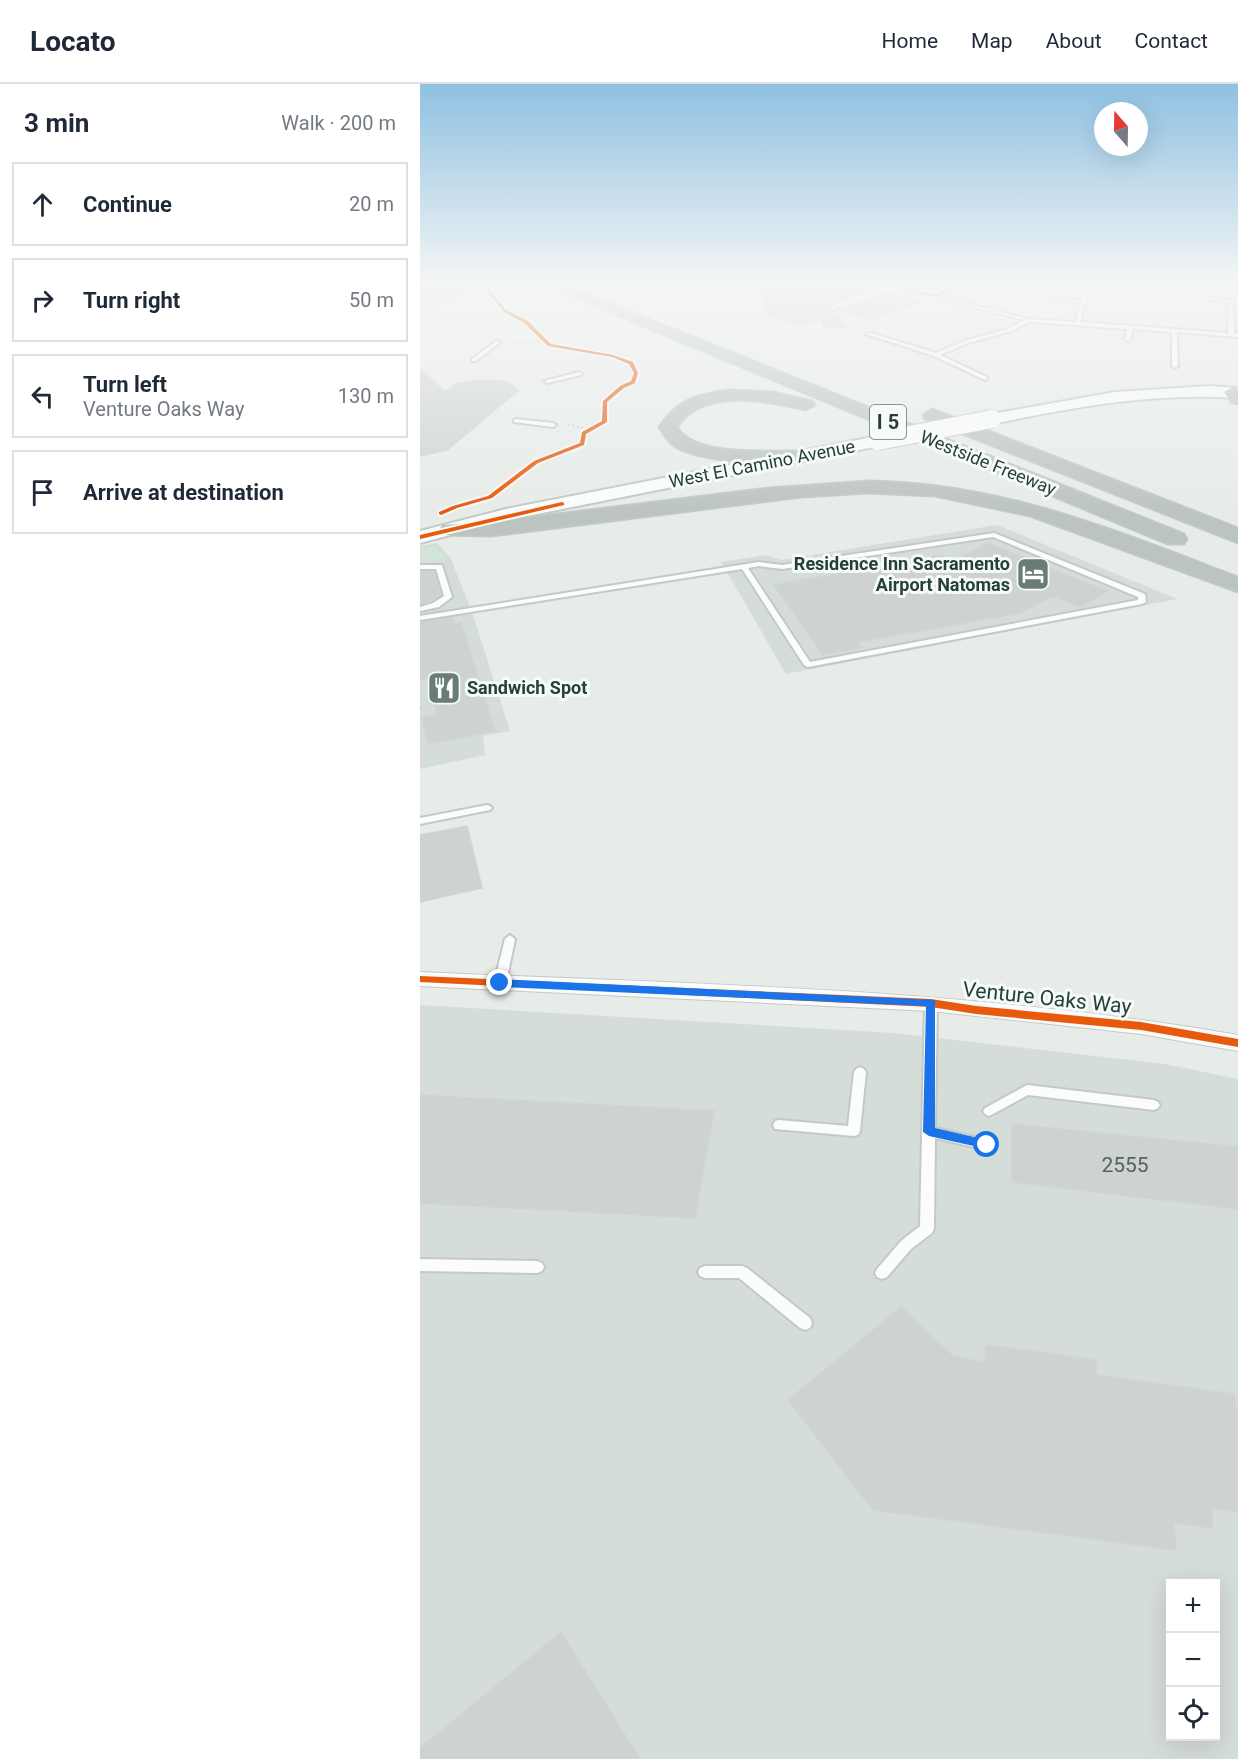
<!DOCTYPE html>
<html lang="en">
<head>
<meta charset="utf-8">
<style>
	body { margin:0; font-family:Roboto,sans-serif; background:#f2f2f3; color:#1f2937 }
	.controls { position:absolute; right:18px; bottom:18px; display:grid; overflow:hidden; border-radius:0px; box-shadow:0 6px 24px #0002 }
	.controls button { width:54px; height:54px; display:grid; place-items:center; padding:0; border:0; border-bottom:2px solid #e0e1e3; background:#fff; color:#1f2937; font:30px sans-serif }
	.compass { position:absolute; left:674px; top:18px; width:54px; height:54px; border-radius:50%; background:#fff; box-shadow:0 6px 24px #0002; rotate:340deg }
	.stop { position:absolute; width:18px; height:18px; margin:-14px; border:4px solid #1a73e8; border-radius:50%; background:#fff }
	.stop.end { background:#1a73e8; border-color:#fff; box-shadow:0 2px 6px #0008 }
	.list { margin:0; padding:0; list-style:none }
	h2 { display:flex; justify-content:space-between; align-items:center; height:78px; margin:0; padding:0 24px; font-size:26px }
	h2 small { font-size:20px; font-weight:400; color:#747a83 }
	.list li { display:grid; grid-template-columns:39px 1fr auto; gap:18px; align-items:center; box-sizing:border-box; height:84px; margin:0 12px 12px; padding:0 12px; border:2px solid #e0e1e3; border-radius:0px }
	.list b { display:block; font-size:22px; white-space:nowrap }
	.list p { margin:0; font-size:20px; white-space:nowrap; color:#747a83 }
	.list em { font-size:20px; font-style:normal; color:#747a83 }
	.icon { flex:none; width:33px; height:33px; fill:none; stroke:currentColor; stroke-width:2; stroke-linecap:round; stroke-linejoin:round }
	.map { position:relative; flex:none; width:818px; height:1675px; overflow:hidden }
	header { display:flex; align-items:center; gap:36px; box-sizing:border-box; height:84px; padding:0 30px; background:#fff; border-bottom:2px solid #e0e1e3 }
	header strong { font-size:28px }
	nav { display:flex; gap:33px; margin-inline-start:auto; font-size:21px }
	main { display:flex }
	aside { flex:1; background:#fff }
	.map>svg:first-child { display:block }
</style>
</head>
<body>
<header>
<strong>Locato</strong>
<nav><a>Home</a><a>Map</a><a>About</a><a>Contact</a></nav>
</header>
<main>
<aside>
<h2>3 min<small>Walk · 200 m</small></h2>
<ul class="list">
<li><svg class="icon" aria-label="ahead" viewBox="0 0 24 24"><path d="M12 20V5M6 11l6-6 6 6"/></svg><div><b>Continue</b></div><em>20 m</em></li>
<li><svg class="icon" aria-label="right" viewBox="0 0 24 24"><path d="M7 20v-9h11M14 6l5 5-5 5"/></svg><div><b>Turn right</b></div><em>50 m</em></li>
<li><svg class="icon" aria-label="left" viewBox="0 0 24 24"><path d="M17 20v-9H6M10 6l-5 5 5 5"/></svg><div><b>Turn left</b><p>Venture Oaks Way</p></div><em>130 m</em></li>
<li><svg class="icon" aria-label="arrive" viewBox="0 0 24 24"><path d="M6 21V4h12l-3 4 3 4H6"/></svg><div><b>Arrive at destination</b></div></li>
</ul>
</aside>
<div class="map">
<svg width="818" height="1675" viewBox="0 0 818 1675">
	<rect width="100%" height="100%" fill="#e7ece9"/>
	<g fill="#d5ddd9" fill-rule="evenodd">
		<path d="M577 441 757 515 366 590 301 478 345 471 361 476Z"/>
		<path d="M17 459 31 475 53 531 90 647 63 652 65 671 0 685V462Z"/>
		<path d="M0 921 473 949 745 980 818 995V1675H0ZM750 1500H796V1652H750Z"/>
	</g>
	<path fill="#d1e4d5" d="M16 462 27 476 0 481V465Z"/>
	<g fill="#ced3d1" stroke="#d0d5d2" stroke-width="1.5">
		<path d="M0 196H11L53 209 8 222 0 220Z"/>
		<path d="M339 196H447L460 202 409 221 410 228 415 227 425 243 405 244 400 235 385 241 348 232Z"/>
		<path d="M466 196H517V199L500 205Z"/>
		<path d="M476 207 485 210 480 212 501 217 451 236 419 226Z"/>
		<path d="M0 284 25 308 35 300 58 296 86 297 99 306 27 366 0 372Z"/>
		<path d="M568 459 687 507 661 523 633 512 600 529 438 558 442 563 403 571 354 501 523 471 530 479Z"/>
		<path d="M14 487 21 511 0 521V488Z"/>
		<path d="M32 533 34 540 41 538 75 647 8 660 2 634 17 631 9 594 0 596V538Z"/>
		<path d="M47 742 62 804 0 818V751Z"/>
		<path d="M0 1011 294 1027 275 1134 0 1119Z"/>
		<path d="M592 1040 818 1063V1125L592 1098Z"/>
		<path d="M481 1223 533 1272 565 1279 566 1261 677 1276 676 1291 814 1310 818 1337V1428L792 1424V1444L754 1439 756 1466 453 1426 368 1316Z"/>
		<path d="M141 1548 220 1675H0V1664Z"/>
	</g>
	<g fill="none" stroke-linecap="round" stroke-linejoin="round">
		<g stroke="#c4c9c6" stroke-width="4">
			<g id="service">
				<path d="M682 196H699L782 204 781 209 791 214 813 217 814 249H818V253L757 248 758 282 755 284 752 282V248L712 245 711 255 708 257 705 255 707 245 609 238 592 247 548 259 520 271 567 293V295L565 296 514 272 446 250 451 249 516 269 544 257 588 245 604 236 512 213 514 211 608 235 656 238 660 219 602 207 604 205 661 217 663 209H667L660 238 808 249 809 219 788 216 777 211V206Z"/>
				<path d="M76 257 81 258 56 277H52V275Z"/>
				<path d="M159 288 162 290 161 291 127 299 124 297Z"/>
				<path d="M96 335 133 339 136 341 133 343 94 338V336Z"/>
				<path d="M574 449 725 510 726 518 722 520 388 583 384 581 322 485 0 536V532L339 478 362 481ZM573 453 718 513V516L390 578 328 484 339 482 362 485Z"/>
				<path d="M0 481H22L32 513 19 523 0 527V523L13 519 24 512 16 485H0Z"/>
				<path d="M67 721 70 722 72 724 70 726 0 740V734Z"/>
				<path d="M90 851 95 855 86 899 84 902H76L74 899 85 855Z"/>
				<path d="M511 915 515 916 517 919 515 1044 567 1056 571 1057 573 1061 571 1065 567 1066 515 1054 514 1145 512 1149 491 1165 467 1193 462 1195 457 1193 455 1189 457 1185 481 1157 500 1142 505 919 507 916Z"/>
				<path d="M440 983 444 985 446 988 440 1047 438 1051 434 1052 355 1045 353 1041 355 1037 359 1036 428 1042 434 988 436 985Z"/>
				<path d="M607 1001 734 1016 738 1018 740 1021 738 1024 734 1026 608 1011 573 1030 569 1032 565 1030 563 1027 565 1024Z"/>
				<path d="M0 1175 117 1177 122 1179 124 1183 122 1187 117 1189 0 1187Z"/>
				<path d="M285 1182H322L327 1184 390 1234 392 1239 390 1244 385 1246 380 1244 319 1194H285L280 1192 278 1188 280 1184Z"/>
			</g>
		</g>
		<g stroke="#c4c9c6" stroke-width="2">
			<g id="minor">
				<path d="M449 196C468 196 502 210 514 209 529 207 539 196 554 196L514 215 476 205 411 226V222L467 202Z"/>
				<path d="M808 196H816V209L780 208 776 205 780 202 808 204Z"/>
				<path d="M0 888C273 900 548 904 818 951V967L721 950 511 927 0 902Z"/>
			</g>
		</g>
		<g stroke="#c3c9c6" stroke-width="4">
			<g id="secondary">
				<path d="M789 302 818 304V314C735 308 653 323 572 340L564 335 572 330 695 308Z"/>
				<path d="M458 352 464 353 466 357 464 361 87 436 0 459V447L86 425Z"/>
			</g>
		</g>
		<g stroke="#c2cac7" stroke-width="3">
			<g id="motorway">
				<path d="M112 196H132L764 450 767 455 764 460H748Z"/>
				<path d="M813 303 818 304V320L812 319 804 308Z"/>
				<path d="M311 306 353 308 392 317 395 321 386 326C346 317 284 303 257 343 276 373 344 366 376 367L383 369 386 373 383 377C357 384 286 377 261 366 250 361 245 353 239 343 259 314 277 310 311 306Z"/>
				<path d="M512 325 818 444V459L505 335 503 331Z"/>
				<path d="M448 397C584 399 693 446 818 493V508L610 432 515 412 448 409 382 413 71 452 22 451 19 446 22 441 71 438 349 404Z"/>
			</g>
		</g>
		<g stroke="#c3cbc7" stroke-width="1.5" stroke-dasharray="1.5 2" stroke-linecap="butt">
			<path d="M0 201 20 196"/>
			<path d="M0 204 29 196"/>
			<path d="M90 260 125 257"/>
		</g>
		<path stroke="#c3cbc7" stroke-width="2" stroke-dasharray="1.5 3" stroke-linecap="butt" d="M144 340 169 345"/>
		<path stroke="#c3cbc7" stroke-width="3" stroke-dasharray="2 4" stroke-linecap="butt" d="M0 623 1 628"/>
		<use href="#service" fill="#fbfcfc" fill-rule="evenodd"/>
		<use href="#minor" fill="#fbfcfc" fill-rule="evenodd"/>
		<use href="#secondary" fill="#fbfcfc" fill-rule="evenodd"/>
		<use href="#motorway" fill="#bcc4c1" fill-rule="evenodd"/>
		<g stroke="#c3c9c6" stroke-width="20" stroke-linecap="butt">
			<path id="secondary-bridge" d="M458 357 572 335"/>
		</g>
		<use href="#secondary-bridge" stroke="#fbfcfc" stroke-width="18"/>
		<g stroke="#f6faf8" stroke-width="4">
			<g id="cycleway">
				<path d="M57 196H61L86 226 108 237 131 260 193 271 213 278 218 289 215 299 204 304 187 318V338L166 350 164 361 118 379 72 414 37 424 21 431 19 430V428L33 422 68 412 114 377 160 359 162 348 182 337 183 317 200 302 211 297 214 289 209 280 192 273 128 262 104 239 84 228Z"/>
				<path d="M451 196H458L514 211 547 196H552L514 213Z"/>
				<path d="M142 418 144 419V421L0 455V451Z"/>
				<path d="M0 892 511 915 556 922 721 938 818 955V963L721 946 556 930 511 923 0 898Z"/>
			</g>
		</g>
		<use href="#cycleway" fill="#e8590c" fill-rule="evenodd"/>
	</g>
	<linearGradient id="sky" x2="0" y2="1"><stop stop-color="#8fc1e2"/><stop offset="0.46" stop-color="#f4f6f5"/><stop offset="1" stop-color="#f4f6f5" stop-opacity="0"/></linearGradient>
	<rect width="818" height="430" fill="url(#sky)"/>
	<path fill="#1a73e8" d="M80 895 515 916V1044L567 1056 573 1061 567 1065 509 1052 503 1048 506 922 80 903 75 899Z"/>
	<defs>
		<g id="hotel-square" transform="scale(1.725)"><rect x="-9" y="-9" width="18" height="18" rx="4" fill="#697c75" stroke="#f6faf8"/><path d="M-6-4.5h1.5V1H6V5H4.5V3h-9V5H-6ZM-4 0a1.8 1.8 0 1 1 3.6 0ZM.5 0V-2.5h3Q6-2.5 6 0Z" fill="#fff"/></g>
		<g id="restaurant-square" transform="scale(1.725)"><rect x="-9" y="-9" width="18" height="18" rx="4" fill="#697c75" stroke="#f6faf8"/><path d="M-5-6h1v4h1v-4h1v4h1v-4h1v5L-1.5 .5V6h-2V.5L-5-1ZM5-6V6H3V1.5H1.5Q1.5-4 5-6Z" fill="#fff"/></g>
	</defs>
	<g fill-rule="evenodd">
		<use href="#hotel-square" x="613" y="490"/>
		<use href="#restaurant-square" x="24" y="604"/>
	</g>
	<g text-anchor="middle" stroke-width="6" stroke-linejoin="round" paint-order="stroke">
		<g font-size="18" fill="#254036" stroke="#f6faf8">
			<text transform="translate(568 379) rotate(22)" y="6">Westside Freeway</text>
			<text transform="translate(342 380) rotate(-11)" y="6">West El Camino Avenue</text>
		</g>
		<g font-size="18" font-weight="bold" fill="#254036" stroke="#f6faf8" text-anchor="end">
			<text x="590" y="486">Residence Inn Sacramento<tspan x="590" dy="21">Airport Natomas</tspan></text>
			<text x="47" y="610" text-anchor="start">Sandwich Spot</text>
		</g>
		<rect fill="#f6faf8" stroke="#647870" stroke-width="1.5" x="450" y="321" width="36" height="34" rx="4.5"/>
		<g font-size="20" font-weight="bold" fill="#254036">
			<text x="468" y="345">I 5</text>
		</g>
		<g font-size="21" fill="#254036" stroke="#f6faf8">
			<text transform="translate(627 914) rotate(6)" y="7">Venture Oaks Way</text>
		</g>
		<g font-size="21" fill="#50665e">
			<text x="705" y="1088">2555</text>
		</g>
	</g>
</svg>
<div class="controls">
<button>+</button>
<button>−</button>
<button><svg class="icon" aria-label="locate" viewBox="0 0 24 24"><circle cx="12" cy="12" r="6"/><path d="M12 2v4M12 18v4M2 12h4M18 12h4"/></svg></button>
</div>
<svg class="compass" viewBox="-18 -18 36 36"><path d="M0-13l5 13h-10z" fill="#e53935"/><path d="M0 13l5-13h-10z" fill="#747a83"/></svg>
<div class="stop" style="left:567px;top:1061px"></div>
<div class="stop end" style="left:80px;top:899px"></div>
</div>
</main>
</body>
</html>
